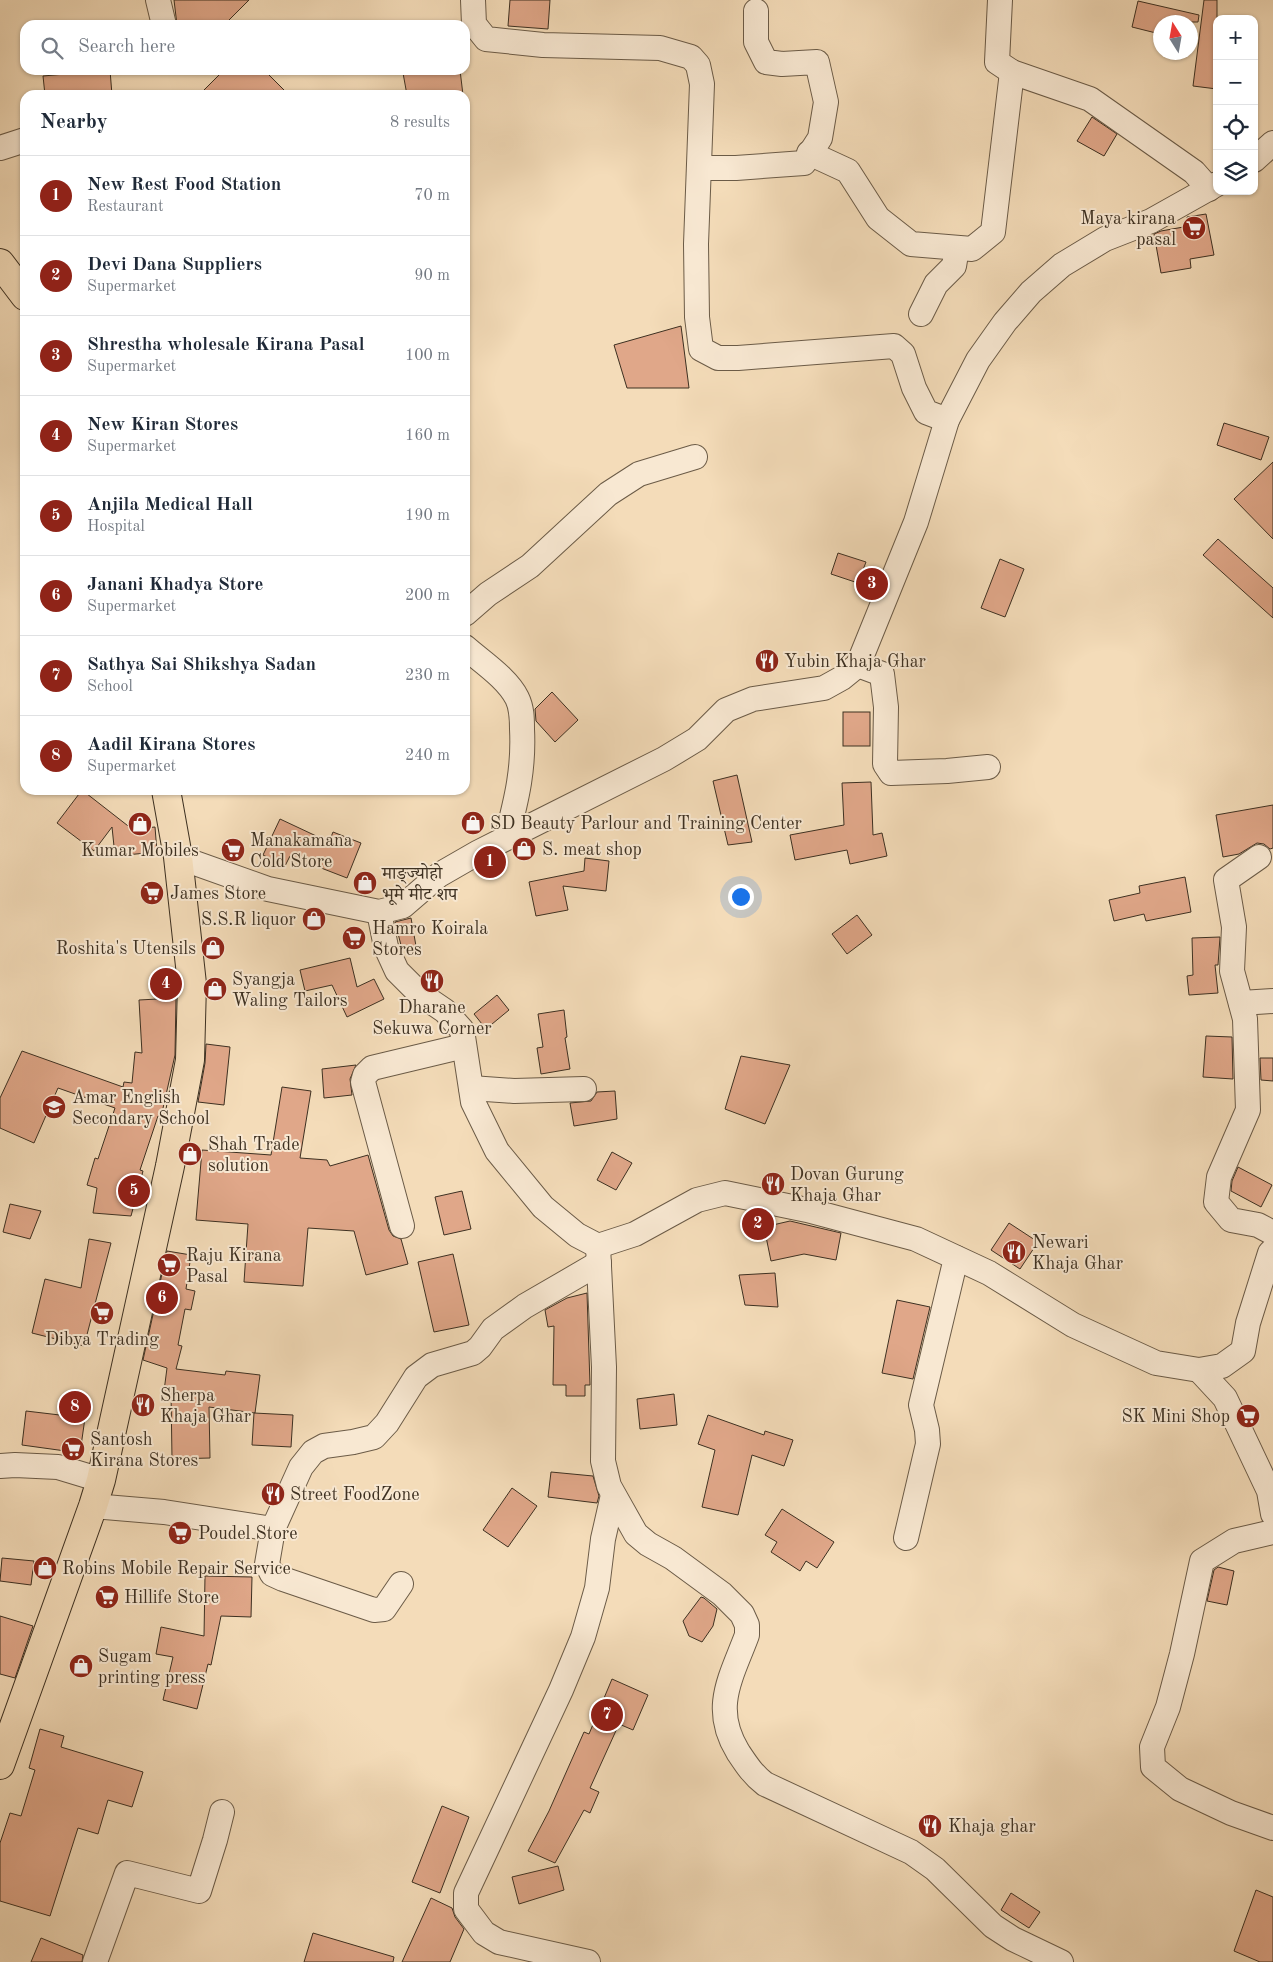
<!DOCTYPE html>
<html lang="en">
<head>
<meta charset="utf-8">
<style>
	body { margin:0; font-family:"Old Standard TT","Noto Serif Devanagari",serif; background:#f2f2f3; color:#1f2937 }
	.controls { position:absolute; right:15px; top:15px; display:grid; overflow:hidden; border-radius:10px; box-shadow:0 1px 4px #0004 }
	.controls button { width:45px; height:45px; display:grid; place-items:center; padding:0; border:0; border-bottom:1px solid #e0e1e3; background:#fff; color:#1f2937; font:25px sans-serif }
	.compass { position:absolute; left:1153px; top:15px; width:45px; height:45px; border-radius:50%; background:#fff; box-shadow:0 1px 4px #0004; rotate:349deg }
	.you { position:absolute; left:740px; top:896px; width:18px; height:18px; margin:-12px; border:4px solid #fff; border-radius:50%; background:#1a73e8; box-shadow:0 0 0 8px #1a73e833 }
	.badge { display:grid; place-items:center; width:32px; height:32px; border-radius:50%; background:#8f2418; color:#fff; font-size:16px; font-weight:700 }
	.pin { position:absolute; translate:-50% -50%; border:2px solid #fff; box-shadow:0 1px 5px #0006 }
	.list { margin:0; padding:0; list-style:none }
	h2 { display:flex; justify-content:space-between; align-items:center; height:65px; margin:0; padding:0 20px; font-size:21px }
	h2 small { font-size:16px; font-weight:400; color:#747a83 }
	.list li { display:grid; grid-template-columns:32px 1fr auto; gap:15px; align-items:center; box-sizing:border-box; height:80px; padding:0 20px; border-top:1px solid #e0e1e3 }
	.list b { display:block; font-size:19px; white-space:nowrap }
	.list p { margin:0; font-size:16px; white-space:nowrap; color:#747a83 }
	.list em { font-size:16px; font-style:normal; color:#747a83 }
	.icon { flex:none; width:28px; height:28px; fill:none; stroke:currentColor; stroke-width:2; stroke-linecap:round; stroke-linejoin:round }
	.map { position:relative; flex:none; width:1273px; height:1962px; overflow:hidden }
	.search { position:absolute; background:#fff; box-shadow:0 1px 4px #0004; left:20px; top:20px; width:450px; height:55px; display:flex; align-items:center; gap:12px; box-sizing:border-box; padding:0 18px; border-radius:15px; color:#747a83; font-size:19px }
	.panel { position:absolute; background:#fff; box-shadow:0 1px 4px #0004; left:20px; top:90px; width:450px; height:705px; border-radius:15px }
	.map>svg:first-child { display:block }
</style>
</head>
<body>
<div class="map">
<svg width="1273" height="1962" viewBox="0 0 1273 1962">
	<rect width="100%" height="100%" fill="#f4dcb9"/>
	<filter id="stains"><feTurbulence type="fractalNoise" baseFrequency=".004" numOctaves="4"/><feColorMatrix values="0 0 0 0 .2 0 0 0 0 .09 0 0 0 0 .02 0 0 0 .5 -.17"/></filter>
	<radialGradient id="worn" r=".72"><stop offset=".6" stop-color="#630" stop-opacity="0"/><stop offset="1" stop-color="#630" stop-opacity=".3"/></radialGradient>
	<g fill="#e0a789" stroke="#3d3021">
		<path d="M174 0H249L224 25H177Z"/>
		<path d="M510 0H550L548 29 508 26Z"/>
		<path d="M1204 0H1217V89L1193 86Z"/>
		<path d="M1138 1 1199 15 1198 22H1160V34L1132 27Z"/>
		<path d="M110 70 112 95H45L43 76Z"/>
		<path d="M224 70H264L289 95H199Z"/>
		<path d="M422 70H460L463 95H407L403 73Z"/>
		<path d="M1092 117 1117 134 1104 156 1077 141Z"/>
		<path d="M1206 214 1214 255 1190 259 1191 268 1161 273 1154 234 1161 231 1189 226 1187 217Z"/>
		<path d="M681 326 689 388H627L614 345Z"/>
		<path d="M1224 423 1269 437 1261 460 1217 445Z"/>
		<path d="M1273 462V539L1234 499Z"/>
		<path d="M1218 539 1273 588V618L1203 555Z"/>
		<path d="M838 553 866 562 858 583 831 574Z"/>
		<path d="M1000 559 1024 569 1005 617 981 608Z"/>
		<path d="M552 692 578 720 555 742 536 721 535 709Z"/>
		<rect x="843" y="712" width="27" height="34"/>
		<path d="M737 775 752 842 728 845 713 781Z"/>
		<path d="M871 782 873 835 882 833 887 856 850 864 847 850 795 860 790 835 844 825 842 783Z"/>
		<path d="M82 790 132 829 155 827 157 852 115 856 112 827 94 851 57 823Z"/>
		<path d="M1273 805V848L1270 849 1264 844 1257 843 1239 854 1223 857 1216 815Z"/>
		<path d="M280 819 329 842 333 832 361 843 347 878 290 856 285 866 263 855Z"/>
		<path d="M585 858 609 861 606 891 563 886 568 910 536 916 529 882 584 871Z"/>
		<path d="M1185 877 1191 912 1146 921 1144 914 1114 921 1109 900 1140 893 1139 886Z"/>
		<path d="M857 915 872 935 847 954 832 934Z"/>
		<path d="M411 918 416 946 402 949 395 922Z"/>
		<path d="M1220 937 1218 965H1215L1218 993 1189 995 1187 976 1193 975 1192 938Z"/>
		<path d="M350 958 357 987 374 979 384 999 347 1017 332 985 305 991 300 970Z"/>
		<path d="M497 995 509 1010 486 1029 474 1014Z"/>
		<path d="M176 998 175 1055 161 1117 158 1116 140 1170 143 1171 131 1216 93 1213 97 1188 87 1185 95 1158 98 1159 115 1108 58 1088 34 1143 0 1128V1098L22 1051 123 1087 124 1082 132 1083 135 1052 142 1053 139 1000Z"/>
		<path d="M564 1010 567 1037 565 1038 570 1069 541 1074 537 1048 543 1047 538 1014Z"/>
		<path d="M1206 1036 1232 1037 1233 1079 1203 1077Z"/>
		<path d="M206 1044 230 1047 224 1105 198 1102 205 1063Z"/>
		<path d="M741 1056 790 1065 765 1124 725 1109Z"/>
		<path d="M1260 1058H1273V1081L1261 1080Z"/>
		<path d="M356 1065 350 1079 352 1095 324 1098 322 1069Z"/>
		<path d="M282 1087 311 1091 300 1158 327 1160 330 1166 368 1155 389 1230 393 1236 401 1239 408 1264 366 1275 354 1231 308 1228 303 1286 244 1282 248 1224 196 1220 202 1150 271 1155Z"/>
		<path d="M615 1091 617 1119 574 1126 570 1103 591 1101 597 1092Z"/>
		<path d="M612 1152 632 1163 616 1190 597 1180Z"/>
		<path d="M1238 1167 1272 1185 1261 1207 1231 1191 1232 1181Z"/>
		<path d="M462 1191 471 1229 444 1235 435 1197Z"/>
		<path d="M10 1204 41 1211 30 1239 3 1232Z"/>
		<path d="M790 1221 841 1233 836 1260 804 1254 771 1261 764 1227Z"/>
		<path d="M1009 1223 1038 1242 1020 1269 991 1250Z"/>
		<path d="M89 1239 111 1243 84 1346 32 1333 45 1279 81 1288Z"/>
		<path d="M167 1251 191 1255 186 1289 195 1291 191 1310 185 1309 178 1345 182 1346 176 1369 225 1375 226 1371 260 1375 255 1413 209 1407 210 1458 172 1459 171 1392 164 1391 167 1368 143 1360Z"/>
		<path d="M453 1254 469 1325 434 1332 418 1262Z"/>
		<path d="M775 1273 778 1307 745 1305 739 1275Z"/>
		<path d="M587 1293 590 1385H585V1396H566V1385H553L554 1326 548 1327 545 1310 567 1298Z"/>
		<path d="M897 1300 930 1307 913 1379 882 1373Z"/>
		<path d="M674 1394 677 1425 640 1429 637 1399Z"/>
		<path d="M26 1411 85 1418 80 1453 22 1445Z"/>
		<path d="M254 1413 293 1415 291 1447 252 1445Z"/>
		<path d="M708 1415 764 1435 765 1431 793 1440 784 1466 752 1455 738 1515 702 1507 715 1450 698 1444Z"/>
		<path d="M551 1472 593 1476 599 1496 597 1503 548 1497Z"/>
		<path d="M512 1488 537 1506 508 1547 483 1530Z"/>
		<path d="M782 1509 834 1542 817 1568 806 1561 800 1571 771 1552 777 1542 765 1535Z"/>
		<path d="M2 1558 34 1561 31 1585 0 1581Z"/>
		<path d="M1218 1567 1234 1571 1227 1605 1207 1601 1214 1570Z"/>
		<path d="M205 1576 252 1577 251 1617 221 1616 211 1665 208 1664 197 1709 163 1700 173 1657 156 1654 161 1627 204 1636Z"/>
		<path d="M701 1597 704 1598 717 1609 713 1626 702 1642 689 1636 683 1621Z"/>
		<path d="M0 1616 33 1626 15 1678 0 1674Z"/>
		<path d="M612 1679 648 1695 633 1730 619 1724 590 1788 599 1792 590 1813 584 1810 555 1863 528 1851 549 1811 584 1732 589 1734Z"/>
		<path d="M40 1729 64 1736 61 1747 143 1772 132 1807 108 1800 98 1834 78 1828 50 1916 0 1901V1843L10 1813 21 1816 35 1770 29 1768Z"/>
		<path d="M442 1806 469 1817 440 1893 412 1882Z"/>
		<path d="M558 1866 564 1890 519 1904 512 1877Z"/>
		<path d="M1256 1890 1273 1897V1962H1260L1234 1951Z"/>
		<path d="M1011 1893 1040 1912 1029 1928 1001 1910Z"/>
		<path d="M431 1898 452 1908 455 1917 464 1929 450 1962H402Z"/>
		<path d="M313 1933 394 1957 393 1962H304Z"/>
		<path d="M41 1938 83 1955 82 1962H31Z"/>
	</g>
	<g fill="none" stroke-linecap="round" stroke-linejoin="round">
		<g stroke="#6b5b47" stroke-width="26">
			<g id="minor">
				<path d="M158 0 164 25"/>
				<path d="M473 0 474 24 486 39 543 45 660 48 691 57 698 65 702 84 696 244 697 317 701 349 718 358H738L894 346 903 354 914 388 926 412 947 420"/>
				<path d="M1000 0 997 62 1012 72 1090 99 1194 172 1209 189"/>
				<path d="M0 148 25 140"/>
				<path d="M809 153 848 171 878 218 911 244 972 249 993 232 1012 72"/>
				<path d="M1254 160 1273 143"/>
				<path d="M699 168H736L804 163 820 138 826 102 817 62 782 64 766 62 756 42V11"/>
				<path d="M921 314 936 284 954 266 957 248"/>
				<path d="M465 614 488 594 530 566 608 494 639 474 695 457"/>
				<path d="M465 647C482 662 507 678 517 698 522 708 522 719 522 729 524 768 517 798 507 836"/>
				<path d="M858 665 882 674 886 707 885 764 891 773 947 771 988 767"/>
				<path d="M178 857 268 889 379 912 403 906 439 875 479 852 664 759 697 739 726 710 753 699 824 688 842 678 858 665 916 522 947 420 978 360 1005 322 1031 292 1062 265 1105 239 1151 221 1217 184"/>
				<path d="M1259 857 1226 880 1234 927 1232 971 1245 1019 1248 1110 1219 1177 1216 1202 1231 1220 1258 1225 1273 1233"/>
				<path d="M379 912 386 947 397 971 420 994 445 1011 462 1030 473 1102 497 1151 543 1207 577 1235 598 1246 635 1234 697 1200 725 1193 807 1210 916 1239 989 1273 1073 1325 1156 1363 1199 1370 1222 1366 1243 1351 1248 1323 1270 1253 1273 1250"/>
				<path d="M1241 1003 1273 1001"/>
				<path d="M471 1088 514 1091 584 1089"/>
				<path d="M402 1226 363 1082 365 1075 372 1068 464 1046"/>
				<path d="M598 1246 604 1367 603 1461 609 1486 636 1534 648 1544 673 1558 722 1594 742 1614 747 1625V1635C731 1678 711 1708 738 1752 746 1764 753 1775 765 1784L911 1852 935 1869 993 1926 1013 1939 1061 1962"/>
				<path d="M1199 1370 1225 1398 1269 1491 1273 1514"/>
				<path d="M0 1466 15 1465 58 1467 101 1480"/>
				<path d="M93 1506 164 1512 273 1529 301 1467 313 1452 324 1446 353 1442 374 1437 387 1423 416 1377 432 1365 473 1353 480 1347 493 1329 525 1306 599 1263"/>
				<path d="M273 1529 267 1564 272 1574 283 1579 374 1610 384 1609 401 1584"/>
				<path d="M1273 1532 1234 1541 1202 1561 1182 1654 1168 1707 1152 1747 1153 1767 1180 1789 1231 1813 1273 1828"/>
				<path d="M906 1538 928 1444 927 1430 921 1405 956 1258"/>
				<path d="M95 1962 127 1873 199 1891 215 1840 222 1812"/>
				<path d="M588 1962 499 1942 484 1933 466 1909V1893L561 1690 583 1637 597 1588 603 1539 613 1495"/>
			</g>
		</g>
		<g stroke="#3d3021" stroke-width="30">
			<g id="major">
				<path d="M0 263 25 296"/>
				<path d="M0 1765 93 1506 101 1480 170 1166 190 1060 192 984 178 857 166 790"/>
			</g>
		</g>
		<use href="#minor" stroke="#f8e8d2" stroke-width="24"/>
		<use href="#major" stroke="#f4dcb9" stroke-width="28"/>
	</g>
	<defs>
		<g id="supermarket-disc" transform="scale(1.25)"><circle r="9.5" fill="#8f2418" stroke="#f8e8d2"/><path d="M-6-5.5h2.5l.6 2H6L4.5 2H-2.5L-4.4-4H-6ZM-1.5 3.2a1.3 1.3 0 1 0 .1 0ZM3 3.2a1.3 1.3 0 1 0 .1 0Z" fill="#fff"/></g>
		<g id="restaurant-disc" transform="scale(1.25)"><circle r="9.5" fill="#8f2418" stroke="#f8e8d2"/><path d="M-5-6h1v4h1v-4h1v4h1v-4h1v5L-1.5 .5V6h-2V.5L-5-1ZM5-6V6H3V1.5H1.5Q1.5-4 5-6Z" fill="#fff"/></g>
		<g id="shop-disc" transform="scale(1.25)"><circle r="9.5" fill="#8f2418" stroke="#f8e8d2"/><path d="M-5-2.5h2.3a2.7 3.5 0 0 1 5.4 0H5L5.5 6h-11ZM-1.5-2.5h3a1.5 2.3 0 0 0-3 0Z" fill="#fff"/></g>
		<g id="school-disc" transform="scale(1.25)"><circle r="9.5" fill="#8f2418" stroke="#f8e8d2"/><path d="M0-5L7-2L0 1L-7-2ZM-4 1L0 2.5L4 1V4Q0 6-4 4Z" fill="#fff"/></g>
	</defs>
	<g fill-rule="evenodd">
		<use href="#supermarket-disc" x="1194" y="228"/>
		<use href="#restaurant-disc" x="767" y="661"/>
		<use href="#shop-disc" x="473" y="823"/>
		<use href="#shop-disc" x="140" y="824"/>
		<use href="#shop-disc" x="524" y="849"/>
		<use href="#supermarket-disc" x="233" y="850"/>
		<use href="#shop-disc" x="365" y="883"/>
		<use href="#supermarket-disc" x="152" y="893"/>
		<use href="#shop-disc" x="314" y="919"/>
		<use href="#supermarket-disc" x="354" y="938"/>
		<use href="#shop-disc" x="213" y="948"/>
		<use href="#restaurant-disc" x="432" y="981"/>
		<use href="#shop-disc" x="215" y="989"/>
		<use href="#school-disc" x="54" y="1107"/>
		<use href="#shop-disc" x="190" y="1154"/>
		<use href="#restaurant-disc" x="773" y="1184"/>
		<use href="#restaurant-disc" x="1014" y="1252"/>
		<use href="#supermarket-disc" x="169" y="1265"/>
		<use href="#supermarket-disc" x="102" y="1313"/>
		<use href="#restaurant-disc" x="143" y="1405"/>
		<use href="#supermarket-disc" x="1248" y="1416"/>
		<use href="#supermarket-disc" x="73" y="1449"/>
		<use href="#restaurant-disc" x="273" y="1494"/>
		<use href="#supermarket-disc" x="180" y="1533"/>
		<use href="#shop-disc" x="45" y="1568"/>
		<use href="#supermarket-disc" x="107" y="1597"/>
		<use href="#shop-disc" x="81" y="1666"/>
		<use href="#restaurant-disc" x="930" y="1826"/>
	</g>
	<g text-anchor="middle" stroke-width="4" stroke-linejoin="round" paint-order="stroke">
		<g font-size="18" fill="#3d3021" stroke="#f8e8d2" text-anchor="start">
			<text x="1176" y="224" text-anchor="end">Maya kirana<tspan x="1176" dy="21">pasal</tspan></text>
			<text x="784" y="667">Yubin Khaja Ghar</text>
			<text x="490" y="829">SD Beauty Parlour and Training Center</text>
			<text x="250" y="846">Manakamana<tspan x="250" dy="21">Cold Store</tspan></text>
			<text x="542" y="855">S. meat shop</text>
			<text x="140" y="856" text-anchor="middle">Kumar Mobiles</text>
			<text x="382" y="879">माङ्ज्योहो<tspan x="382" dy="21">भूमे मीट शप</tspan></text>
			<text x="170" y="899">James Store</text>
			<text x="296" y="925" text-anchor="end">S.S.R liquor</text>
			<text x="372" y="934">Hamro Koirala<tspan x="372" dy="21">Stores</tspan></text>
			<text x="196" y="954" text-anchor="end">Roshita's Utensils</text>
			<text x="232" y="985">Syangja<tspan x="232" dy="21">Waling Tailors</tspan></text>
			<text x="432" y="1013" text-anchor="middle">Dharane<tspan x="432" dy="21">Sekuwa Corner</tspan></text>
			<text x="72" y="1103">Amar English<tspan x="72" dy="21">Secondary School</tspan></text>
			<text x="208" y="1150">Shah Trade<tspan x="208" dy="21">solution</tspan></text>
			<text x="790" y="1180">Dovan Gurung<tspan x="790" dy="21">Khaja Ghar</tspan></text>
			<text x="1032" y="1248">Newari<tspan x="1032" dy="21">Khaja Ghar</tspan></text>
			<text x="186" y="1261">Raju Kirana<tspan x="186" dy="21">Pasal</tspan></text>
			<text x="102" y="1345" text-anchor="middle">Dibya Trading</text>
			<text x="160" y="1401">Sherpa<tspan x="160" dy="21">Khaja Ghar</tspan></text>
			<text x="1230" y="1422" text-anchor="end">SK Mini Shop</text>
			<text x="90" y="1445">Santosh<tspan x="90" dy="21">Kirana Stores</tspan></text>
			<text x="290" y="1500">Street FoodZone</text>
			<text x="198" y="1539">Poudel Store</text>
			<text x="62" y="1574">Robins Mobile Repair Service</text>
			<text x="124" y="1603">Hillife Store</text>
			<text x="98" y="1662">Sugam<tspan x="98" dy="21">printing press</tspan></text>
			<text x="948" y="1832">Khaja ghar</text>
		</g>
	</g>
	<rect width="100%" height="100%" filter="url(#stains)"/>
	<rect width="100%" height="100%" fill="url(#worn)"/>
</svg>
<div class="controls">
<button>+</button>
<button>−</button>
<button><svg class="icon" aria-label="locate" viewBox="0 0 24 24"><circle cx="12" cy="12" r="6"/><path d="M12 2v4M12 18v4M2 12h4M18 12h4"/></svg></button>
<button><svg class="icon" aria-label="layers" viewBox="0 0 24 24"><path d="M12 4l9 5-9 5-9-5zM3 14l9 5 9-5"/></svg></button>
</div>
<svg class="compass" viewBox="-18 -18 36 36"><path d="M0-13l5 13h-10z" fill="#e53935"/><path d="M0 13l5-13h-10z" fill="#747a83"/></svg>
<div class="you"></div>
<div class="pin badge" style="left:490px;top:862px">1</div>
<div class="pin badge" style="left:758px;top:1224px">2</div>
<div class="pin badge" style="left:872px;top:584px">3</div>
<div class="pin badge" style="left:166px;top:984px">4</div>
<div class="pin badge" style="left:134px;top:1191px">5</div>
<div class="pin badge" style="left:162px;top:1298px">6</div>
<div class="pin badge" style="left:607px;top:1715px">7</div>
<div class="pin badge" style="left:75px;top:1407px">8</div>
<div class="search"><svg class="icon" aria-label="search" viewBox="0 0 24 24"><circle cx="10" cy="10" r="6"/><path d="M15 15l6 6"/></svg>Search here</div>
<section class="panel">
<h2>Nearby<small>8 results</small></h2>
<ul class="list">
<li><span class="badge">1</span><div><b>New Rest Food Station</b><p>Restaurant</p></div><em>70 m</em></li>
<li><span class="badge">2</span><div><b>Devi Dana Suppliers</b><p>Supermarket</p></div><em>90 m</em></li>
<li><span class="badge">3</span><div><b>Shrestha wholesale Kirana Pasal</b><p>Supermarket</p></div><em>100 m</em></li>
<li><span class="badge">4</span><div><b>New Kiran Stores</b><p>Supermarket</p></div><em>160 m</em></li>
<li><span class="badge">5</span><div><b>Anjila Medical Hall</b><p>Hospital</p></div><em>190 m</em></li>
<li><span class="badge">6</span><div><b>Janani Khadya Store</b><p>Supermarket</p></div><em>200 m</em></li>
<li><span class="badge">7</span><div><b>Sathya Sai Shikshya Sadan</b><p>School</p></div><em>230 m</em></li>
<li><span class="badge">8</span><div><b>Aadil Kirana Stores</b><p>Supermarket</p></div><em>240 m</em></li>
</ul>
</section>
</div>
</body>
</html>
